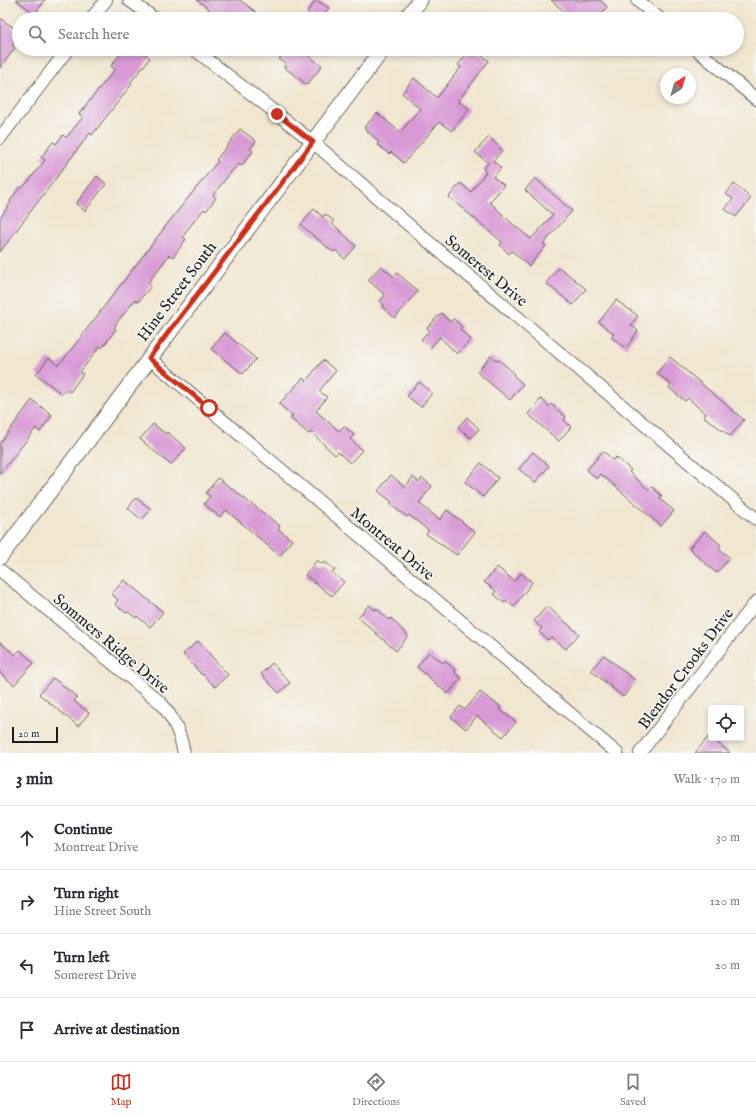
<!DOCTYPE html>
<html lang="en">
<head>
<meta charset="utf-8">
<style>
	body { margin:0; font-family:"IM FELL English",serif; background:#f2f2f3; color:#2b2b33 }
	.controls { position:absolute; right:12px; bottom:12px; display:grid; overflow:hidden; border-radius:4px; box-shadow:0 2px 6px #0003 }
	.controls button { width:36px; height:36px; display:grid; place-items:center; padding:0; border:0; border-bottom:1px solid #e1e1e2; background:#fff; color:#2b2b33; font:20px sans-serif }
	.compass { position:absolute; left:660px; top:68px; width:36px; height:36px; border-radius:50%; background:#fff; box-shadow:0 2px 6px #0003; rotate:37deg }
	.scale { position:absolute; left:12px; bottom:10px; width:46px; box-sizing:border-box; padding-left:4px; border:2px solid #1c1c1c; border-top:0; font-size:11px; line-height:14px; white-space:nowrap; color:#1c1c1c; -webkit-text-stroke:3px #f6f6f2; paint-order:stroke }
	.stop { position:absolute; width:12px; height:12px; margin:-9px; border:3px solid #c8321e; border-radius:50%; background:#fff }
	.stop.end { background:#c8321e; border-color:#fff; box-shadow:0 1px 4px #0008 }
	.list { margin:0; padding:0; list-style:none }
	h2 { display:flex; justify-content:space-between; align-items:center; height:52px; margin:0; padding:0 16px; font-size:17px }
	h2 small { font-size:13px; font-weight:400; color:#7c7c81 }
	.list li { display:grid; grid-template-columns:26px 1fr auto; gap:12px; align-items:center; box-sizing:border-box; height:64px; padding:0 16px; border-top:1px solid #e1e1e2 }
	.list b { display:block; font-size:15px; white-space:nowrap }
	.list p { margin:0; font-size:13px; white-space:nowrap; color:#7c7c81 }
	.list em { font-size:13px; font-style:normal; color:#7c7c81 }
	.icon { flex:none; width:22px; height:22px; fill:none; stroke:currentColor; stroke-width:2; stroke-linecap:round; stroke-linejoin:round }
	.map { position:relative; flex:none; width:756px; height:753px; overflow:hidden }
	.search { position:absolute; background:#fff; box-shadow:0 2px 6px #0003; left:12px; right:12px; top:12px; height:44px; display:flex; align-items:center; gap:10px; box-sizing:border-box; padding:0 14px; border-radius:22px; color:#7c7c81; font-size:15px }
	.sheet { height:308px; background:#fff }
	nav { display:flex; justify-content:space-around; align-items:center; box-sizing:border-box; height:56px; border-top:1px solid #e1e1e2; background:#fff; font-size:11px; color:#7c7c81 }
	nav a { display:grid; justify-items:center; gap:2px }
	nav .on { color:#c8321e }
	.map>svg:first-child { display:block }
</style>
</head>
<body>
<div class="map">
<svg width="756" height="753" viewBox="0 0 756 753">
	<rect width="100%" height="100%" fill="#f6f6f2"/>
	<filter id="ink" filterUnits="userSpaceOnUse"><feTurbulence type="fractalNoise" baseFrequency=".025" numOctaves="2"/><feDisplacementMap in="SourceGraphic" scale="8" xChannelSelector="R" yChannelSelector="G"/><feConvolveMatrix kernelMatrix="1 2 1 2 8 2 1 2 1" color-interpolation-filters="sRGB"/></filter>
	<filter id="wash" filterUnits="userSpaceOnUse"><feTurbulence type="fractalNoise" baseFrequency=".012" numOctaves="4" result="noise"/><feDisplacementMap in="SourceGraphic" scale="16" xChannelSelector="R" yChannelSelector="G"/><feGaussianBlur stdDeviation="0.9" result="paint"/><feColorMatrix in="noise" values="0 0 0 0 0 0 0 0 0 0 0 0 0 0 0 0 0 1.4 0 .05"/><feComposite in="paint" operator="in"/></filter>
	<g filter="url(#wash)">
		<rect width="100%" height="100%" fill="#f1e6d0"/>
		<g id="blocks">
			<g fill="#d899d5">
				<path d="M16 0H45L35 14Z"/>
				<path d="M197 0H240L265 19H222Z"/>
				<path d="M316 0 329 8 320 19H317L307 12Z"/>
				<path d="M551 0H600L607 7 597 19H573Z"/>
				<path d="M0 18 19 32V36L12 46 15 48 0 68Z"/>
				<path d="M124 49H139L150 58 130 83 132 84 92 135 90 133 0 252V218L11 202 10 201 20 187 22 188 28 182 45 160 41 157 53 142 56 144 63 135 66 138 83 117 79 114 115 69 111 66Z"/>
				<path d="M288 49H300L322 66 307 85 284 67 286 64 279 59Z"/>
				<path d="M471 49H473L489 61 458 101 469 109 452 131 439 122 404 163 391 152 389 154 377 144 379 142 364 128 377 113 400 132 420 109 402 93 414 78 437 98 461 67 458 65Z"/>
				<path d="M240 129 256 141 250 149 253 151 241 166 239 164 231 172 213 195 216 198 206 211 204 209 187 230 183 237 186 239 173 257 169 255 148 283 151 286 138 302 135 300 118 321 114 328 116 329 102 348 100 346 80 372 83 374 70 392 66 389 62 394 36 374 49 358 58 365 64 359 172 218 218 161 216 160Z"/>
				<path d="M489 137 502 150 493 161 501 168 493 177 504 185 490 202 508 220 531 239 553 215 525 190 535 178 572 211 543 244 546 246 529 266 512 251 509 254 500 245 502 242 449 197 460 183 471 192 486 172 483 169 488 163 475 152Z"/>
				<path d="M97 176 106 184 85 211 76 204Z"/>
				<path d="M734 184 751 198 736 217 725 209 733 199 726 194Z"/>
				<path d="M314 209 323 217 325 214 334 221 332 223 356 246 345 259 335 250 333 252 301 225Z"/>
				<path d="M381 266 394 277 397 273 418 291 395 318 382 307 384 305 380 301 385 295 368 280Z"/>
				<path d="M559 267 586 289 573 305 546 283Z"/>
				<path d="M616 300 638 316 631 325 638 331 626 348 611 337 614 334 599 322Z"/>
				<path d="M441 313 450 322 454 319 462 327 460 329 471 340 457 354 440 337 430 348 421 339 430 330 427 328Z"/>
				<path d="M225 333 256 359 243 374 211 349Z"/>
				<path d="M491 356 497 361 499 360 514 373 513 375 523 384 510 400 477 372Z"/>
				<path d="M670 357 744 420 730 436 703 416 706 414 688 398 685 401 669 388 671 385 657 373Z"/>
				<path d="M323 360 336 371 319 391 327 397 316 411 339 431 344 426 354 435 350 439 362 450 350 463 338 452 335 455 311 432 309 434 290 418 293 416 279 404 303 378 306 381Z"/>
				<path d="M419 382 432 393 421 407 407 396Z"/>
				<path d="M541 399 549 406 551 404 566 417 564 420 571 427 559 441 528 414Z"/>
				<path d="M32 400 52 415 40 432 36 428 0 474V443Z"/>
				<path d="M467 417 479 429 471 438 458 427Z"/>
				<path d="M153 424 166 434 167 432 186 448 171 465 140 439Z"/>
				<path d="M603 451 613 460 616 457 631 470 629 472 649 490 652 487 662 496 659 498 674 511 661 526 601 474 597 479 587 470Z"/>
				<path d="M533 452 549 466 535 483 519 469Z"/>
				<path d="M481 463 498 478 483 497 465 482Z"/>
				<path d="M391 475 405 487 413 477 419 482 422 478 432 486 419 503 440 520 447 510 475 532 457 555 426 534 429 531 409 515 407 517 390 504 392 502 378 491Z"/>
				<path d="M218 478 280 526 278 529 292 540 280 556 226 510 220 517 204 504 210 496 206 493Z"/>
				<path d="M136 498 151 509 142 520 128 508Z"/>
				<path d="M705 531 721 545 718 548 730 558 716 573 689 548Z"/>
				<path d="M317 560 322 564 325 562 335 570 332 573 344 582 332 596 305 575Z"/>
				<path d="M497 567 514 581 521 573 532 582 514 607 506 600 504 603 494 594 496 591 484 582Z"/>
				<path d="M124 580 163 612 150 627 137 616 136 618 128 612 126 613 115 604 118 600 112 594Z"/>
				<path d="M369 605 375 610 376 608 389 620 391 618 408 636 396 651 358 617Z"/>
				<path d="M547 606 579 634 566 649 551 637 548 640 539 632 542 628 534 621Z"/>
				<path d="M198 641 228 675 215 687 203 674 202 675 183 654Z"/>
				<path d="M0 642 15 655 20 650 34 663 14 685 0 673Z"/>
				<path d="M429 652 443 663 445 661 456 671 455 673 461 678 448 694 417 667Z"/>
				<path d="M604 655 636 681 623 697 591 670Z"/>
				<path d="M272 663 290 683 279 693 261 674Z"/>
				<path d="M53 678 77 697 74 701 89 713 78 726 39 694Z"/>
				<path d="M480 692 501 707 499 709 516 722 503 737 477 716 466 729 451 717 460 706 465 710Z"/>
				<path d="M709 736 711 738 730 753H695Z"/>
			</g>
		</g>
	</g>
	<g filter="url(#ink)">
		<use href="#blocks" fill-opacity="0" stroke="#67635b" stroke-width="1"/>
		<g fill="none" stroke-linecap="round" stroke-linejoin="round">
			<g stroke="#67635b" stroke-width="14">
				<g id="minor">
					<path d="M129 0 155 19"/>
					<path d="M637 0 660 19"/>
					<path d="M91 19 106 0"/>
					<path d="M194 49 313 142 404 221 756 519"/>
					<path d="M696 49 756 99"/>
					<path d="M0 138 68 49"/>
					<path d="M149 358 617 753"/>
					<path d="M0 570 161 703C174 719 180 733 184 753"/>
					<path d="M640 753 756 602"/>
				</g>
			</g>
			<g stroke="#67635b" stroke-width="17">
				<g id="tertiary">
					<path d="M406 19 420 0"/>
					<path d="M0 557 383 49"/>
				</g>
			</g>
			<use href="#minor" stroke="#fff" stroke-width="12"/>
			<use href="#tertiary" stroke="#fff" stroke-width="15"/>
		</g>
	</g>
	<g fill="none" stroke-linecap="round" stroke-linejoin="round" filter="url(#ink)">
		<path stroke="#c8321e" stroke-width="5" d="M209 408 149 358 313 142 277 114"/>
	</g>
	<g text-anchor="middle" stroke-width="3.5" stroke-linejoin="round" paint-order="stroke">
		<g font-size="16" fill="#1c1c1c" stroke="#f6f6f2">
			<text transform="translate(487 270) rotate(40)" y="6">Somerest Drive</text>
			<text transform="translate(176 291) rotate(-53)" y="6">Hine Street South</text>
			<text transform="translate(393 543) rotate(40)" y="6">Montreat Drive</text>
			<text transform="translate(112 643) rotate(40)" y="6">Sommers Ridge Drive</text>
			<text transform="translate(685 668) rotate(-53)" y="6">Blendor Crooks Drive</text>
		</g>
	</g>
</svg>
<div class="controls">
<button><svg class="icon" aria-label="locate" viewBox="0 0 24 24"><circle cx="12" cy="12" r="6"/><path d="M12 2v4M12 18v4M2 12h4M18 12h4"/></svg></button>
</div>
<svg class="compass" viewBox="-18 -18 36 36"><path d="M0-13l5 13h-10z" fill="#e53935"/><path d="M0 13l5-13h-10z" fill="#7c7c81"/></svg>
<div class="scale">20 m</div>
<div class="stop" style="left:209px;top:408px"></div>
<div class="stop end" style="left:277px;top:114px"></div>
<div class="search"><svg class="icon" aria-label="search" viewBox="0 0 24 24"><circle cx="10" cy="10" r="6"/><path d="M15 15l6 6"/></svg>Search here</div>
</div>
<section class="sheet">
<h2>3 min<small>Walk · 170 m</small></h2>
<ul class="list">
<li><svg class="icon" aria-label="ahead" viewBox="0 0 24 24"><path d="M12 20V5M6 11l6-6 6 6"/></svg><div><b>Continue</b><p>Montreat Drive</p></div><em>30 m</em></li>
<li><svg class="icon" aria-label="right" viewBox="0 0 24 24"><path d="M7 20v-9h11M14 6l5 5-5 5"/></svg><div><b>Turn right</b><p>Hine Street South</p></div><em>120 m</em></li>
<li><svg class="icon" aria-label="left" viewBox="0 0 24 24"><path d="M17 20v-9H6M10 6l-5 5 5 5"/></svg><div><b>Turn left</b><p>Somerest Drive</p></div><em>20 m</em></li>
<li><svg class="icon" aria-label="arrive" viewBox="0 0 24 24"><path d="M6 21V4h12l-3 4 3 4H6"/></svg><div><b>Arrive at destination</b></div></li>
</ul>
</section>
<nav>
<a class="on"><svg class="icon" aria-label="map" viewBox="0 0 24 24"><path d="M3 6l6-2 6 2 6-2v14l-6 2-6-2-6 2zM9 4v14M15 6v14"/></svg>Map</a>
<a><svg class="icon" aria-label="directions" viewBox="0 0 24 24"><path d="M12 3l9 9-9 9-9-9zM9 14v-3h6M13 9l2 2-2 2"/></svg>Directions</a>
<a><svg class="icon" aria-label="saved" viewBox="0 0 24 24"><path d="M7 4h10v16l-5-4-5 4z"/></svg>Saved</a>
</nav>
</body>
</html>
